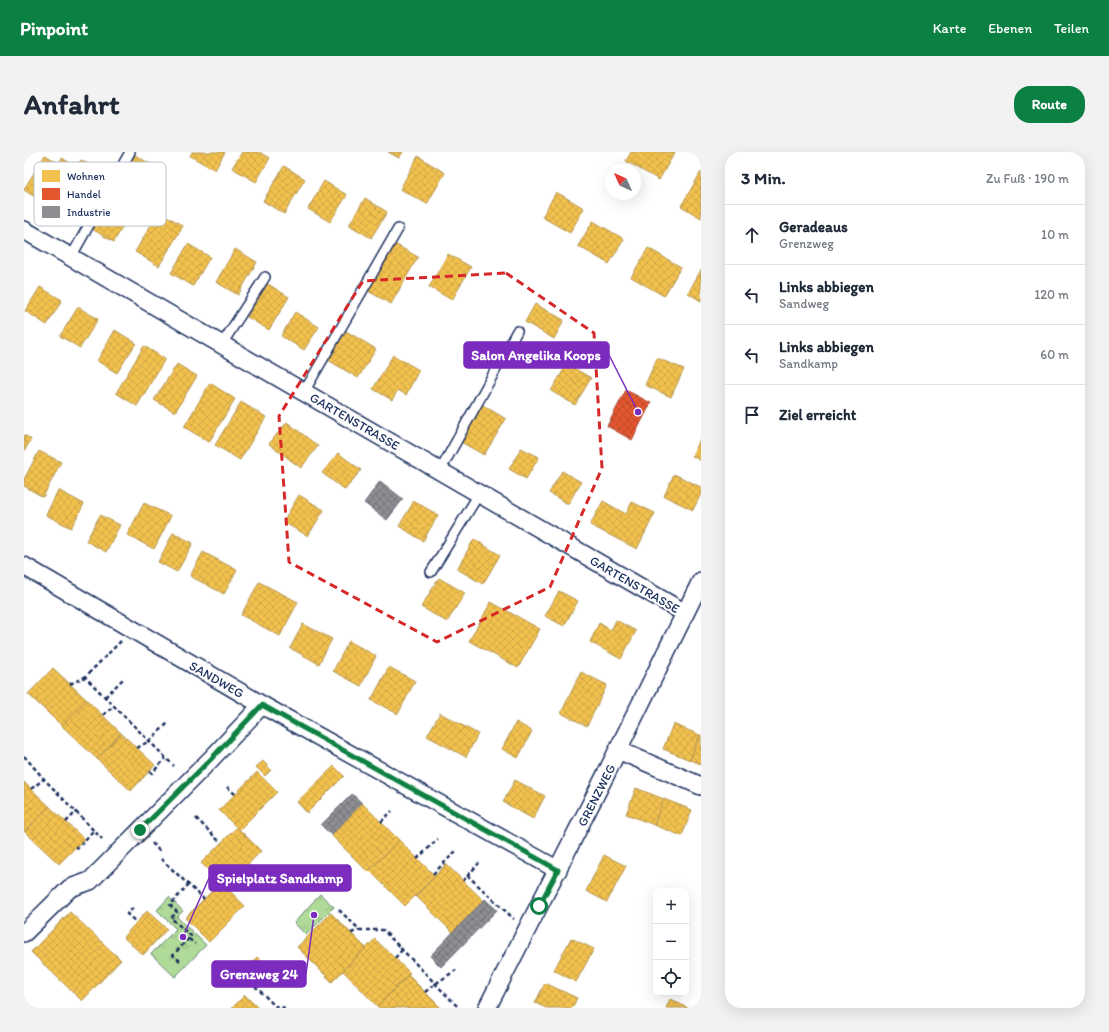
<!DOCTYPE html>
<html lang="de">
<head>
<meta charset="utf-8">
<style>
	body { margin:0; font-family:Itim,sans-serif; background:#f2f2f3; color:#1f2937 }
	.controls { position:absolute; right:12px; bottom:12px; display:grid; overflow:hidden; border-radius:8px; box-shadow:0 4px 16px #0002 }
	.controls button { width:36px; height:36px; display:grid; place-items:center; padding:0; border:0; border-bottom:1px solid #e0e1e3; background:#fff; color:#1f2937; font:20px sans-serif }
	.compass { position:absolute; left:581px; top:12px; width:36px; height:36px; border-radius:50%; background:#fff; box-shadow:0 4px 16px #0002; rotate:315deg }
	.stop { position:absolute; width:12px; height:12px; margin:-9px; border:3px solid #0b8043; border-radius:50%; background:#fff }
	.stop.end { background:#0b8043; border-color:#fff; box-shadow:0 1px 4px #0008 }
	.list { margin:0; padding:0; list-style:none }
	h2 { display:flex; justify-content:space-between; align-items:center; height:52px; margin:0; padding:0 16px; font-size:17px }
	h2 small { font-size:13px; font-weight:400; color:#747a83 }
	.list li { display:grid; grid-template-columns:26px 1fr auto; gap:12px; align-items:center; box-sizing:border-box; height:60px; padding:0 16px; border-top:1px solid #e0e1e3 }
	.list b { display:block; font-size:15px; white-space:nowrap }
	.list p { margin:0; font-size:13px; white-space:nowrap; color:#747a83 }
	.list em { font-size:13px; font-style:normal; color:#747a83 }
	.icon { flex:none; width:22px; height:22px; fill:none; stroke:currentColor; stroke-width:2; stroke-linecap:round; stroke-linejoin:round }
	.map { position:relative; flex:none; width:677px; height:856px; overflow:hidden; border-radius:16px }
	header { display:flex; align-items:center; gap:24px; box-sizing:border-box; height:56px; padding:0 20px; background:#0b8043; color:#fff }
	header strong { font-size:19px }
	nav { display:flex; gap:22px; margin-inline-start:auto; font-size:14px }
	.intro { display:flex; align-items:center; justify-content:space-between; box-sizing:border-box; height:96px; padding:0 24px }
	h1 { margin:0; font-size:28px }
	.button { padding:10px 18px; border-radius:16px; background:#0b8043; color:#fff; font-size:14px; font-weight:700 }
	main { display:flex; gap:24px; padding:0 24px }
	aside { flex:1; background:#fff; border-radius:16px; box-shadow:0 4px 16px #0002 }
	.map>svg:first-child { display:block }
</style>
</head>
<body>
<header>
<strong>Pinpoint</strong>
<nav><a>Karte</a><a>Ebenen</a><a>Teilen</a></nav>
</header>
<div class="intro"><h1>Anfahrt</h1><a class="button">Route</a></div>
<main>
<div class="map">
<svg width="677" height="856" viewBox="0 0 677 856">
	<defs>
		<pattern id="park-tufts" width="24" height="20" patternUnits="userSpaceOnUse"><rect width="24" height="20" fill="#b0da97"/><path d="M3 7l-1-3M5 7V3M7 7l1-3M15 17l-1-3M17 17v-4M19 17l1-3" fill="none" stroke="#97bb85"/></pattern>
		<pattern id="homes-cross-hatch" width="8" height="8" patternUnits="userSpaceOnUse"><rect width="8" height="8" fill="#f2c14e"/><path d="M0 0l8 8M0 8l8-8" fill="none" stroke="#cfa646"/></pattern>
		<pattern id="shops-cross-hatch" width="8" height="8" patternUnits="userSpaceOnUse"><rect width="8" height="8" fill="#e4572e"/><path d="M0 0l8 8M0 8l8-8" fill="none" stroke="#b8482a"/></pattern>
		<pattern id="industry-cross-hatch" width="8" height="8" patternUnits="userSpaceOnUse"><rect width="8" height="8" fill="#8d8d92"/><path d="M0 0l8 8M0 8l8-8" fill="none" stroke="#72747a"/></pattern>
	</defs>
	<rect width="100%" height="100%" fill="#fff"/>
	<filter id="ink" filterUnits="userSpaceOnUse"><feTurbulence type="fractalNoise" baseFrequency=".025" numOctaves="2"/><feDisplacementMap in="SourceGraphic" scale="8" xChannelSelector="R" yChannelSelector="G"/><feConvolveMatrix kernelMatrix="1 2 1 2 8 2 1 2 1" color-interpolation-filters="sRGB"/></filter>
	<g filter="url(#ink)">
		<g fill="url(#park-tufts)" stroke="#66847a">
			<path d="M296 742 310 755 282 783 270 771Z"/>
			<path d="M145 745 159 759 153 765 182 793 151 825 127 802 152 777 133 758Z"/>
		</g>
		<g fill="url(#homes-cross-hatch)" stroke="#b29553">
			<path d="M168 0H201L191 18 166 4Z"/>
			<path d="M218 0H235L246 6 232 30 208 16Z"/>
			<path d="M364 0H379L375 6Z"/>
			<path d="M607 0H651L635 28 602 9Z"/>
			<path d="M21 3 35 11 14 47 0 38V37Z"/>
			<path d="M111 3 133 16 120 37 98 24Z"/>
			<path d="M394 4 421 21 403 52 376 37Z"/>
			<path d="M38 6 53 15 32 50 17 41Z"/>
			<path d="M57 8 73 17 51 52 36 43Z"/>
			<path d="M260 14 281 27 260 62 239 49Z"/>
			<path d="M677 20V66L657 54Z"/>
			<path d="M300 29 323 43 306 70 284 57Z"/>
			<path d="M532 40 560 56 546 81 518 65Z"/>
			<path d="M341 46 363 60 347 86 325 73Z"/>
			<path d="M80 55 102 68 90 90 68 77Z"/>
			<path d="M135 59 159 74 135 114 111 100Z"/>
			<path d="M569 69 600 87 585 112 554 94Z"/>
			<path d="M369 91 394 105 367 152 342 138Z"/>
			<path d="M164 92 186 105 169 134 147 121Z"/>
			<path d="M624 96 657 115 640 144 607 125Z"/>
			<path d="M211 97 233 110 214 143 192 130Z"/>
			<path d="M424 102 447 115 428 148 405 135Z"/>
			<path d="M677 118V149L664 141Z"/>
			<path d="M244 132 265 145 245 178 223 165Z"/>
			<path d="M16 135 38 148 23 173 1 159Z"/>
			<path d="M511 152 540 168 530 187 501 170Z"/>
			<path d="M54 155 74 167 56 196 36 184Z"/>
			<path d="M271 160 295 175 280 198 257 184Z"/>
			<path d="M91 178 112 191 93 221 73 209Z"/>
			<path d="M322 179 352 197 334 226 304 208Z"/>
			<path d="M120 194 141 207 113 254 92 241Z"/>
			<path d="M369 203 395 218 382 243 374 238 368 248 349 237Z"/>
			<path d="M633 206 660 217 647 245 621 233Z"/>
			<path d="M153 212 173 224 151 260 130 248Z"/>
			<path d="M543 212 567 226 551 253 527 239Z"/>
			<path d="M186 231 211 247 185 290 160 275Z"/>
			<path d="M217 250 242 265 216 308 191 293Z"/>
			<path d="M457 252 482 267 460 303 435 289Z"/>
			<path d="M263 270 294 294 277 316 245 292Z"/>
			<path d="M0 283 7 287 0 300Z"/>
			<path d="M677 285V309L668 304Z"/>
			<path d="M497 296 515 305 502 327 485 317Z"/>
			<path d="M15 299 37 310 19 345 0 334V327Z"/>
			<path d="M314 301 337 318 321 338 298 321Z"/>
			<path d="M538 319 557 330 544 352 525 341Z"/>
			<path d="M650 322 677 335V342L669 358 640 344Z"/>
			<path d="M34 338 60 352 47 376 22 363Z"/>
			<path d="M275 343 300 358 284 384 259 370Z"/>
			<path d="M390 349 414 363 399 389 375 374Z"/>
			<path d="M579 349 602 362 608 350 631 361 613 397 566 373Z"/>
			<path d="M120 351 147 364 130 397 103 383Z"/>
			<path d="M76 363 96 373 82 400 62 389Z"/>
			<path d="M149 381 169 391 153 420 134 410Z"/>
			<path d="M450 387 476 403 459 432 433 417Z"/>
			<path d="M179 400 213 418 200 442 166 424Z"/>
			<path d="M415 426 441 441 423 470 397 455Z"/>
			<path d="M235 430 274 450 256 484 217 463Z"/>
			<path d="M535 439 554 449 540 474 521 464Z"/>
			<path d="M467 450 516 477 494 516 445 489Z"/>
			<path d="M592 468 612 479 597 507 566 490 575 471 587 478Z"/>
			<path d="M279 472 308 487 295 512 266 496Z"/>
			<path d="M325 489 352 504 337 534 309 519Z"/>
			<path d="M365 515 391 529 374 562 347 548Z"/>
			<path d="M29 516 63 548 38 574 4 542Z"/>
			<path d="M557 520 583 533 563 574 537 561Z"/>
			<path d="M63 548 97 581 73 607 38 574Z"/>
			<path d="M416 561 454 582 442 605 403 584Z"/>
			<path d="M492 570 508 579 494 606 478 597Z"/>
			<path d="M649 572 676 583 666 608 639 597Z"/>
			<path d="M97 581 131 613 107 639 73 607Z"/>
			<path d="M676 583H677V612L666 608Z"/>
			<path d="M239 609 247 618 241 624 232 615Z"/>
			<path d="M310 614 320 624 283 661 273 650Z"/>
			<path d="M233 620 253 640 215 678 195 658Z"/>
			<path d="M491 628 521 644 509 667 479 650Z"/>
			<path d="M0 630 25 654 1 680 0 679Z"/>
			<path d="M612 636 640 647 630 673 602 662Z"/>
			<path d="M640 647 668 658 658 684 630 673Z"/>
			<path d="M338 651 375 688 344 720 307 683Z"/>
			<path d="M25 654 60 687 35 712 1 680Z"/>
			<path d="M213 675 237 699 202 735 177 711Z"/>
			<path d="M375 688 411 724 381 754 345 718Z"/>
			<path d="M580 703 602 714 583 750 562 739Z"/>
			<path d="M422 712 460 749 429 781 392 744Z"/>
			<path d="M197 730 221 754 185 790 161 766Z"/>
			<path d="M123 759 143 777 119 803 99 785Z"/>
			<path d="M46 760 97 808 58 849 7 800Z"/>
			<path d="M307 761 342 796 308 830 273 795Z"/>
			<path d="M547 786 570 797 552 830 530 818Z"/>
			<path d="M351 787 386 821 353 854 319 819Z"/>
			<path d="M233 805 247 818 235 831 221 819Z"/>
			<path d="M384 823 417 856H355L353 854Z"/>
			<path d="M521 831 553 846 548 856H522L511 851Z"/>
			<path d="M221 843 234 856H208Z"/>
			<path d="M646 847 664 856H642Z"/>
		</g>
		<path fill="url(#shops-cross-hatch)" stroke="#a84b3c" d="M602 238 627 251 608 288 583 274Z"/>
		<g fill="url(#industry-cross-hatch)" stroke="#6b7182">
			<path d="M356 329 379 347 363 368 340 351Z"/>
			<path d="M328 642 338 651 307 683 297 673Z"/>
			<path d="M461 747 473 758 417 815 406 804Z"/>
		</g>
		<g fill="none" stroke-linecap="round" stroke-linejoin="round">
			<g stroke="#1b2f5e" stroke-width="12">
				<g id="lane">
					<path d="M47 105 106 0"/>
					<path d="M198 192 241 125"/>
					<path d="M280 240 374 77"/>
					<path d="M416 319 493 179"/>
					<path d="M407 420 455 342"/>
				</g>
			</g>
			<g stroke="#1b2f5e" stroke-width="20">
				<g id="street">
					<path d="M0 78 661 461"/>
					<path d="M0 414 238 553 534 718"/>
					<path d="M594 598 677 634"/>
					<path d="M0 781 46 736 66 729 187 607 238 553"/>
					<path d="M463 856 582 622 677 429"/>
				</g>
			</g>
			<g stroke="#1b2f5e" stroke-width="2.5" stroke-dasharray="4 3" stroke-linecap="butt">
				<path d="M97 489 61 525 150 614"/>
				<path d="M46 532 61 525"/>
				<path d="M81 545 100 526"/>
				<path d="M79 563 90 554"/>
				<path d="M113 596 125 589 144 571"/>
				<path d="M0 604 20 627"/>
				<path d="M126 619 128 621 142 606"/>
				<path d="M203 635 211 642"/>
				<path d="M7 637 20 627 52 660"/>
				<path d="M172 666 197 691"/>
				<path d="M42 670 52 660 78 687"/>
				<path d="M357 670 368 659"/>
				<path d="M128 691 137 701"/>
				<path d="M52 694 54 696 69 679"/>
				<path d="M137 707 180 747"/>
				<path d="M393 707 414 687"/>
				<path d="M409 722 433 698"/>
				<path d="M443 723 490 767"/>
				<path d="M439 729 455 711"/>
				<path d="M109 756 103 762 112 770"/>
				<path d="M315 758 336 778H359L435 856"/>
				<path d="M327 781 336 778"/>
				<path d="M165 787 171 792"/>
				<path d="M371 806 378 798"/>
				<path d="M156 809 149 803 167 784 147 766 153 760 146 753 164 733"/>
				<path d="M226 829 251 854 261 856"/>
				<path d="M401 840 411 832 432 818"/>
			</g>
			<use href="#lane" stroke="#fff" stroke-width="9"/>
			<use href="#street" stroke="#fff" stroke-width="17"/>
		</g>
	</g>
	<g fill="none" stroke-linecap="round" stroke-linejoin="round" filter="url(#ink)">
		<path stroke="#0b8043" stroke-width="5" d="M116 678 187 607 238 553 534 718 515 754"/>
	</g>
	<path fill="none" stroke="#d62828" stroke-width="3" stroke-dasharray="8 5" stroke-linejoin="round" d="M482 121 570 181 578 316 526 435 413 490 265 410 255 264 339 129Z"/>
	<g text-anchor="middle" stroke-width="4" stroke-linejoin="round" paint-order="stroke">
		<g font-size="13" fill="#1b2f5e" stroke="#fff">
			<text transform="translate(331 269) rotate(30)" y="5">GARTENSTRASSE</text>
			<text transform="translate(611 432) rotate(30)" y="5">GARTENSTRASSE</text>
			<text transform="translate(193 527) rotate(30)" y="5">SANDWEG</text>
			<text transform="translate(572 643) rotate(-63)" y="5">GRENZWEG</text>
		</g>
	</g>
	<rect x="10" y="10" width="132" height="64" rx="6" fill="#fff" stroke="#bbc1cf" stroke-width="1"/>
	<rect x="18" y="18" width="18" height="12" fill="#f2c14e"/>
	<rect x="18" y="36" width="18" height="12" fill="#e4572e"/>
	<rect x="18" y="54" width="18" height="12" fill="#8d8d92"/>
	<g font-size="11" fill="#1b2f5e">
		<text x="43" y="28">Wohnen</text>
		<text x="43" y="46">Handel</text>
		<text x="43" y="64">Industrie</text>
	</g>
	<path fill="none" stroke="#7b2cbf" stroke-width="1.5" d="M614 260L585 203M159 785L185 726M290 763L282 822"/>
	<g fill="#7b2cbf" stroke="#fff" stroke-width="1.5">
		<circle cx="614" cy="260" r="4"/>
		<circle cx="159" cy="785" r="4"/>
		<circle cx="290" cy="763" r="4"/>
	</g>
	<g fill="#7b2cbf" stroke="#7b2cbf" stroke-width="1.5">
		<rect x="440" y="190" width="145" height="26" rx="4"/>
		<rect x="185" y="713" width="142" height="26" rx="4"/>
		<rect x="188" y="809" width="94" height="26" rx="4"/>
	</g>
	<g font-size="14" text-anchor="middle" font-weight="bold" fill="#fff">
		<text x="512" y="208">Salon Angelika Koops</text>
		<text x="256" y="731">Spielplatz Sandkamp</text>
		<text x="235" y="827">Grenzweg 24</text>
	</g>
</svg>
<div class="controls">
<button>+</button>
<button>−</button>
<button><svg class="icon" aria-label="locate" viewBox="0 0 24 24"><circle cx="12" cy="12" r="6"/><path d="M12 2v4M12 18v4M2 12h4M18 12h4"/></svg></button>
</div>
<svg class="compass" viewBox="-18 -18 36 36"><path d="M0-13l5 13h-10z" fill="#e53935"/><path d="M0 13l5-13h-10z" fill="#747a83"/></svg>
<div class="stop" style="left:515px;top:754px"></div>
<div class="stop end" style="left:116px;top:678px"></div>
</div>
<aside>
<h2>3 Min.<small>Zu Fuß · 190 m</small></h2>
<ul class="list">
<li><svg class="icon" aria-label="ahead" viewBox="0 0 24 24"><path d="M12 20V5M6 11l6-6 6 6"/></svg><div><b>Geradeaus</b><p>Grenzweg</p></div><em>10 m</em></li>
<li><svg class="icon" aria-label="left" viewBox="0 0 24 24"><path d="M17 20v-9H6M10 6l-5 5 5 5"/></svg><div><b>Links abbiegen</b><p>Sandweg</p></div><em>120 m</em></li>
<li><svg class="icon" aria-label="left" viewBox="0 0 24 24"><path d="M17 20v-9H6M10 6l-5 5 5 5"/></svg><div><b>Links abbiegen</b><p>Sandkamp</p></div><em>60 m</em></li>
<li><svg class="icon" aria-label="arrive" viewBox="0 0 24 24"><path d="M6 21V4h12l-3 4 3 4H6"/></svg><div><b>Ziel erreicht</b></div></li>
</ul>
</aside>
</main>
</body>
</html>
